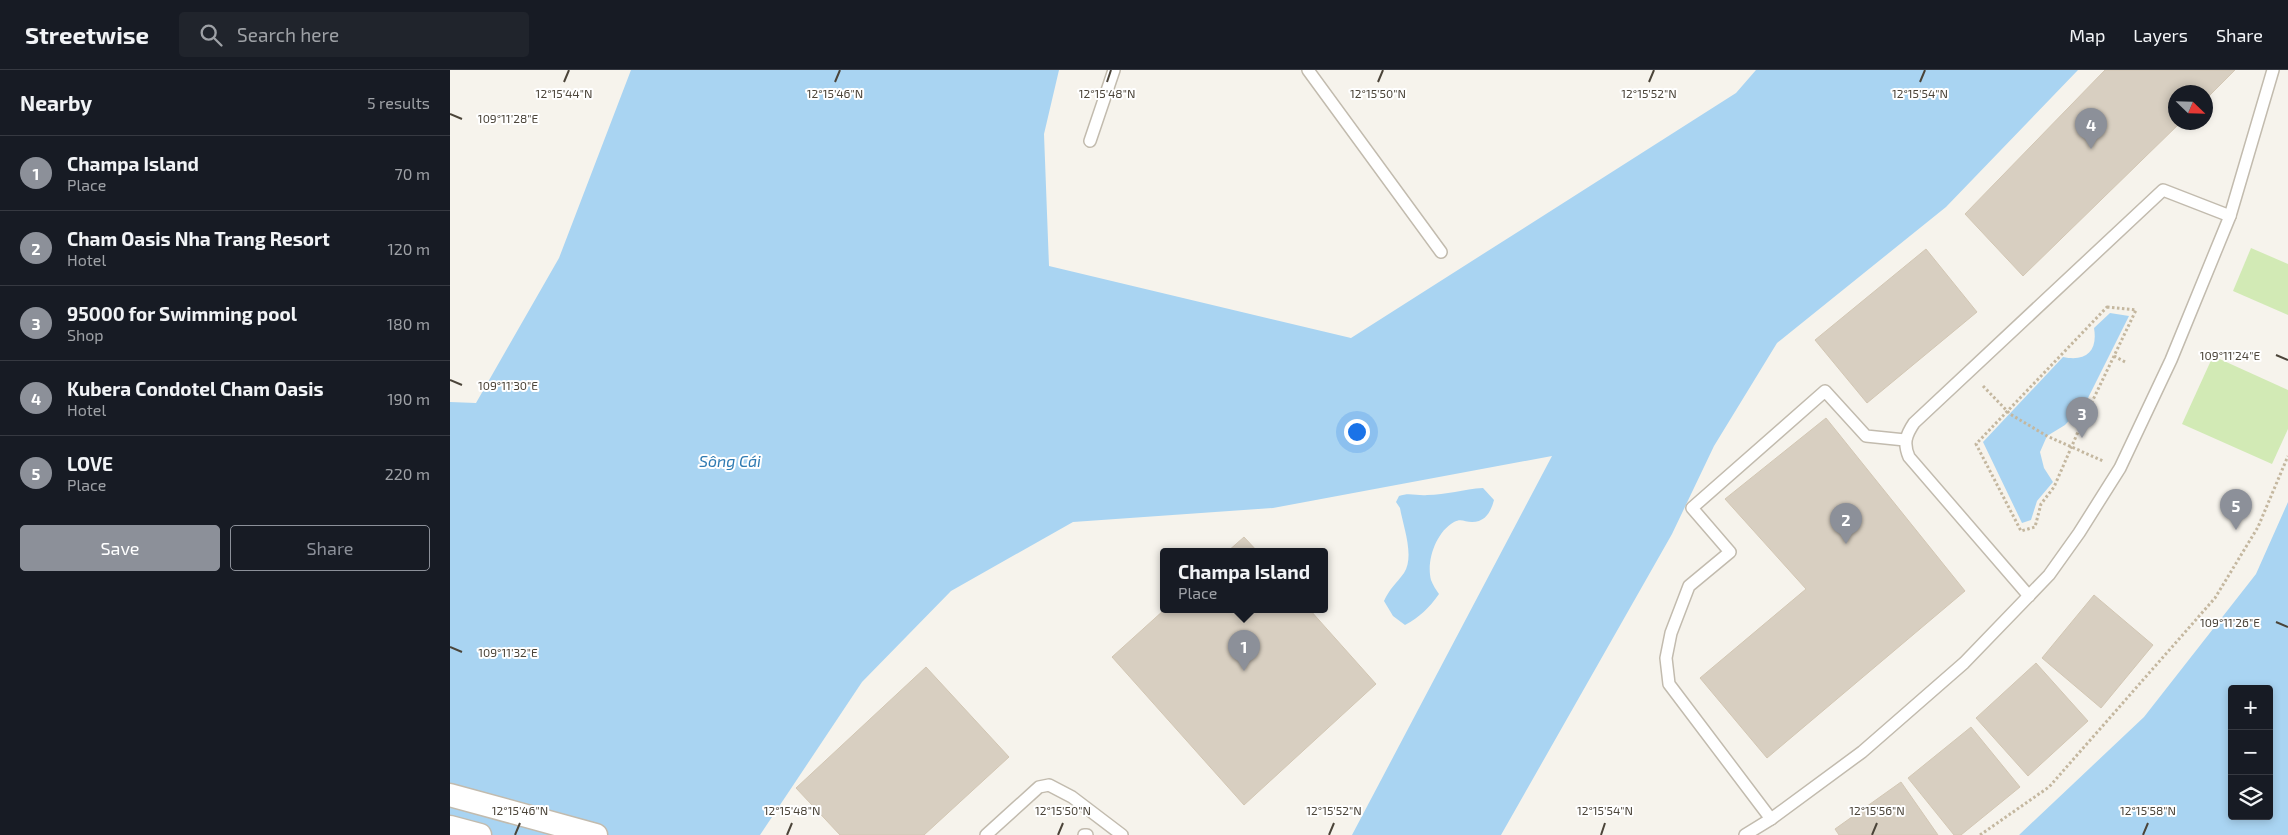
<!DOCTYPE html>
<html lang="en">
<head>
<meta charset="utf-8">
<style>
	body { margin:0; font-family:"Exo 2",sans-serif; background:#20242c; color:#f1f3f6 }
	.controls { position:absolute; right:15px; bottom:15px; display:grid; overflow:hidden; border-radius:5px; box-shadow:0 2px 8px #0003 }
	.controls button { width:45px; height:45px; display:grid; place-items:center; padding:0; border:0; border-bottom:1px solid #363941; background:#171b24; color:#f1f3f6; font:25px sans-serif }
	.compass { position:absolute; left:1718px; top:15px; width:45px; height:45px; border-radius:50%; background:#171b24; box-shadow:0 2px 8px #0003; rotate:113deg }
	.you { position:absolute; left:906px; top:361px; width:18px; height:18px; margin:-12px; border:4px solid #fff; border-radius:50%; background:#1a73e8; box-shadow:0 0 0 8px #1a73e833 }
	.badge { display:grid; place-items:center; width:32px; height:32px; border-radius:50%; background:#8c9099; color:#fff; font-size:16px; font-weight:700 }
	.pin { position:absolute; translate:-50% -41px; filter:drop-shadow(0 1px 2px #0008) }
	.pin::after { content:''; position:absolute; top:26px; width:18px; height:15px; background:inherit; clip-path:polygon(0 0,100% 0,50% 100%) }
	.popup { position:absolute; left:710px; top:478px; width:168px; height:65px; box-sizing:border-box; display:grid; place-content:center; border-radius:5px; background:#171b24; filter:drop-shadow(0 1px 4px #0005); font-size:16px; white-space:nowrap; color:#9ea1a6 }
	.popup b { font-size:19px; color:#f1f3f6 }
	.popup::after { content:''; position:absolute; left:50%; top:100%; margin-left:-10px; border:10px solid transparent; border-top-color:#171b24 }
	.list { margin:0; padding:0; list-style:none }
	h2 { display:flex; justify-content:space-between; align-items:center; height:65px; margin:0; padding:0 20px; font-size:21px }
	h2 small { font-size:16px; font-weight:400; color:#9ea1a6 }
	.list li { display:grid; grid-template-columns:32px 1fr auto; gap:15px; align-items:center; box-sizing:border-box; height:75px; padding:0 20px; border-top:1px solid #363941 }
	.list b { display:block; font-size:19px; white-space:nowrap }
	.list p { margin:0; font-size:16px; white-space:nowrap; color:#9ea1a6 }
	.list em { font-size:16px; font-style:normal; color:#9ea1a6 }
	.actions { display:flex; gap:10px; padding:15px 20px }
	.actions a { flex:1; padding:11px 0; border:1px solid #8c9099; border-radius:5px; text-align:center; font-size:18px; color:#8c9099 }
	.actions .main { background:#8c9099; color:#fff }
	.icon { flex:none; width:28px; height:28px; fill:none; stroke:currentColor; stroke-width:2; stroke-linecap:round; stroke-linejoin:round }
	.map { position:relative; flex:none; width:1838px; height:765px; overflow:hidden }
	header { display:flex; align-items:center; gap:30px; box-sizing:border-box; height:70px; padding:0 25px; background:#171b24; border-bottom:1px solid #363941 }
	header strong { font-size:24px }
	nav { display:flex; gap:28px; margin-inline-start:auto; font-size:18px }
	.search { width:350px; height:45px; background:#20242c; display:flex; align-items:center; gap:12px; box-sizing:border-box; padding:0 18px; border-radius:5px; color:#9ea1a6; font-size:19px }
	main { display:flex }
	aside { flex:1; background:#171b24 }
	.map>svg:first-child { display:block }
</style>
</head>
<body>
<header>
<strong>Streetwise</strong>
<div class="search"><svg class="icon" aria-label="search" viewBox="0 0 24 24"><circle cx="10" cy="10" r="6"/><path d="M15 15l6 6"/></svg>Search here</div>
<nav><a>Map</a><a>Layers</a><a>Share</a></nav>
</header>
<main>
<aside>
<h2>Nearby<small>5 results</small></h2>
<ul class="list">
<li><span class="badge">1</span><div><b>Champa Island</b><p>Place</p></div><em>70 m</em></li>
<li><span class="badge">2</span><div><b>Cham Oasis Nha Trang Resort</b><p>Hotel</p></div><em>120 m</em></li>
<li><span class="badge">3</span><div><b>95000 for Swimming pool</b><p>Shop</p></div><em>180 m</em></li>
<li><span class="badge">4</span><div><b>Kubera Condotel Cham Oasis</b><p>Hotel</p></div><em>190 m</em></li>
<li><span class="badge">5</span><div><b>LOVE</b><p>Place</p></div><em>220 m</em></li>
</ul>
<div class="actions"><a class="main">Save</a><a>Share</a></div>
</aside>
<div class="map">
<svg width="1838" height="765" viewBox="0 0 1838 765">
	<rect width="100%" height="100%" fill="#f6f3ec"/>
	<g fill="#d2eab5">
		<path d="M1801 178 1838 194V245L1783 221Z"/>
		<path d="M1763 286 1838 320V359L1822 394 1732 354Z"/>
	</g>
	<g fill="#a9d4f2" fill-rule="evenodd">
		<path d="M181 0H609L594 64 599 196 901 268 1286 23 1306 0H1628L1496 137 1327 273 1264 376 1222 464 1051 765H902L1102 386 823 438 623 452 501 521 412 612 310 765H0V332L26 333 109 188Z"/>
		<path d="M1660 243 1679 246 1636 332 1615 355 1597 366 1590 382 1594 398 1603 412 1587 431 1581 450 1572 453 1533 372 1613 287C1636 292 1648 281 1644 258Z"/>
		<path d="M1033 418 1044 430C1041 441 1036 452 1022 452 1015 452 1011 448 1004 452 986 462 976 491 981 510 983 515 986 520 989 524 979 538 970 547 955 555L943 546 934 531C940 518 946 514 954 503 965 486 953 456 950 438L946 432 949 426C959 422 967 426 977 425 996 425 1014 419 1033 418Z"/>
		<path d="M1838 432V765H1569L1694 647 1806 504ZM1782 619H1819V746H1782Z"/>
	</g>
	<g fill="#d8cfc1" stroke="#d3c7b4">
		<path d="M1655 0H1785L1756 29V22H1726V52H1731L1573 206 1515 144Z"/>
		<path d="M1476 179 1527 242 1417 333 1365 270Z"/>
		<path d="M1376 348 1515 521 1317 688 1250 608 1356 519 1275 429Z"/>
		<path d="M794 467 808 482H777Z"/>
		<path d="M1644 525 1703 575 1651 638 1592 588Z"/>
		<path d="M714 540H860L926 614 794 735 662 587Z"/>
		<path d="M1586 593 1638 651 1578 706 1526 648Z"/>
		<path d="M476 597 559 687 474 765H390L346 718Z"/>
		<path d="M1521 657 1570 717 1511 765H1504L1458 708Z"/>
		<path d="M1451 712 1488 765H1389L1385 759Z"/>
	</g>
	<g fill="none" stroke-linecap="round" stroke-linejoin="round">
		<g stroke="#c2bbae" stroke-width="14">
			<g id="service">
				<path d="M858 0 991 182"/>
				<path d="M640 71 664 0"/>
				<path d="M1579 526 1459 387C1453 373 1456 365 1464 353L1713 120 1780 146"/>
				<path d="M1321 749 1219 614 1216 588 1221 563 1239 516 1280 482 1242 438 1375 321 1416 366 1455 370"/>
				<path d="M536 765 589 717 599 715 622 727 672 765"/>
				<path d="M634 765H637"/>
				<path d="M1295 765 1321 749 1412 682 1514 593 1599 505 1629 463 1670 398 1721 290 1780 146 1823 0"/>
			</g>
		</g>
		<g stroke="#c2bbae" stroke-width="25">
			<g id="minor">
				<path d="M0 725 146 765"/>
				<path d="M0 757 30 765"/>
			</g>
		</g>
		<g stroke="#c4b79f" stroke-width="3" stroke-dasharray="2.5 2.5" stroke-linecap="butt">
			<path d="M1657 237 1686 240 1631 355 1604 417 1591 434 1585 457 1571 461 1526 374Z"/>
			<path d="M1664 286 1677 293"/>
			<path d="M1533 316 1560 344 1597 366 1653 391"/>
			<path d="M1530 765 1599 717 1765 528 1808 457 1838 386"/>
		</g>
		<use href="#service" stroke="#fff" stroke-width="11"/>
		<use href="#minor" stroke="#fff" stroke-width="22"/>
	</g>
	<path fill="none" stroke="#4b4439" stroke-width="2" d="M114 12 119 0M385 12 390 0M657 12 661 0M928 12 933 0M1199 12 1204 0M1470 12 1475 0M0 44 12 49M1826 285 1838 290M0 310 12 315M1826 552 1838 557M0 577 12 582M65 765 70 753M337 765 342 753M608 765 613 753M879 765 884 753M1151 765 1155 753M1422 765 1427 753M1693 765 1698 753"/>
	<g text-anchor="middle" stroke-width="4" stroke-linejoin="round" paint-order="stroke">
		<g font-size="16" font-style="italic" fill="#2e7ab2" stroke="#fff">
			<text x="280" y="397">Sông Cái</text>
		</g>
	</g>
	<g font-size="12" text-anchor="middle" fill="#4b4439" stroke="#fff" stroke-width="4" stroke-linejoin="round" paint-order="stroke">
		<text x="114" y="28">12°15'44"N</text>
		<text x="385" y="28">12°15'46"N</text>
		<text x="657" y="28">12°15'48"N</text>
		<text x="928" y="28">12°15'50"N</text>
		<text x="1199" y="28">12°15'52"N</text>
		<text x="1470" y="28">12°15'54"N</text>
		<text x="58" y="53">109°11'28"E</text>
		<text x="1780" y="290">109°11'24"E</text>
		<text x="58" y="320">109°11'30"E</text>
		<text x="1780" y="557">109°11'26"E</text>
		<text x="58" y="587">109°11'32"E</text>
		<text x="70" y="745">12°15'46"N</text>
		<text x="342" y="745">12°15'48"N</text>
		<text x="613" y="745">12°15'50"N</text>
		<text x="884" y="745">12°15'52"N</text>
		<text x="1155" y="745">12°15'54"N</text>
		<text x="1427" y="745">12°15'56"N</text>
		<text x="1698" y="745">12°15'58"N</text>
	</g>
</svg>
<div class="controls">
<button>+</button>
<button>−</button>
<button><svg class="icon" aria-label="layers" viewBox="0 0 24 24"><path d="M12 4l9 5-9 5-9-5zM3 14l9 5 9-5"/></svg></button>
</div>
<svg class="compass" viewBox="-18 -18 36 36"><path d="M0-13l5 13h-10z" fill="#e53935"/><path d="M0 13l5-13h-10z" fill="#9ea1a6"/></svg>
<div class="you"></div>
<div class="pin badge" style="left:794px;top:601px">1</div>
<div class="popup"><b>Champa Island</b>Place</div>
<div class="pin badge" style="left:1396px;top:474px">2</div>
<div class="pin badge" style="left:1632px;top:368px">3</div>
<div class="pin badge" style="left:1641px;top:79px">4</div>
<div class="pin badge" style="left:1786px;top:460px">5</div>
</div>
</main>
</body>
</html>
